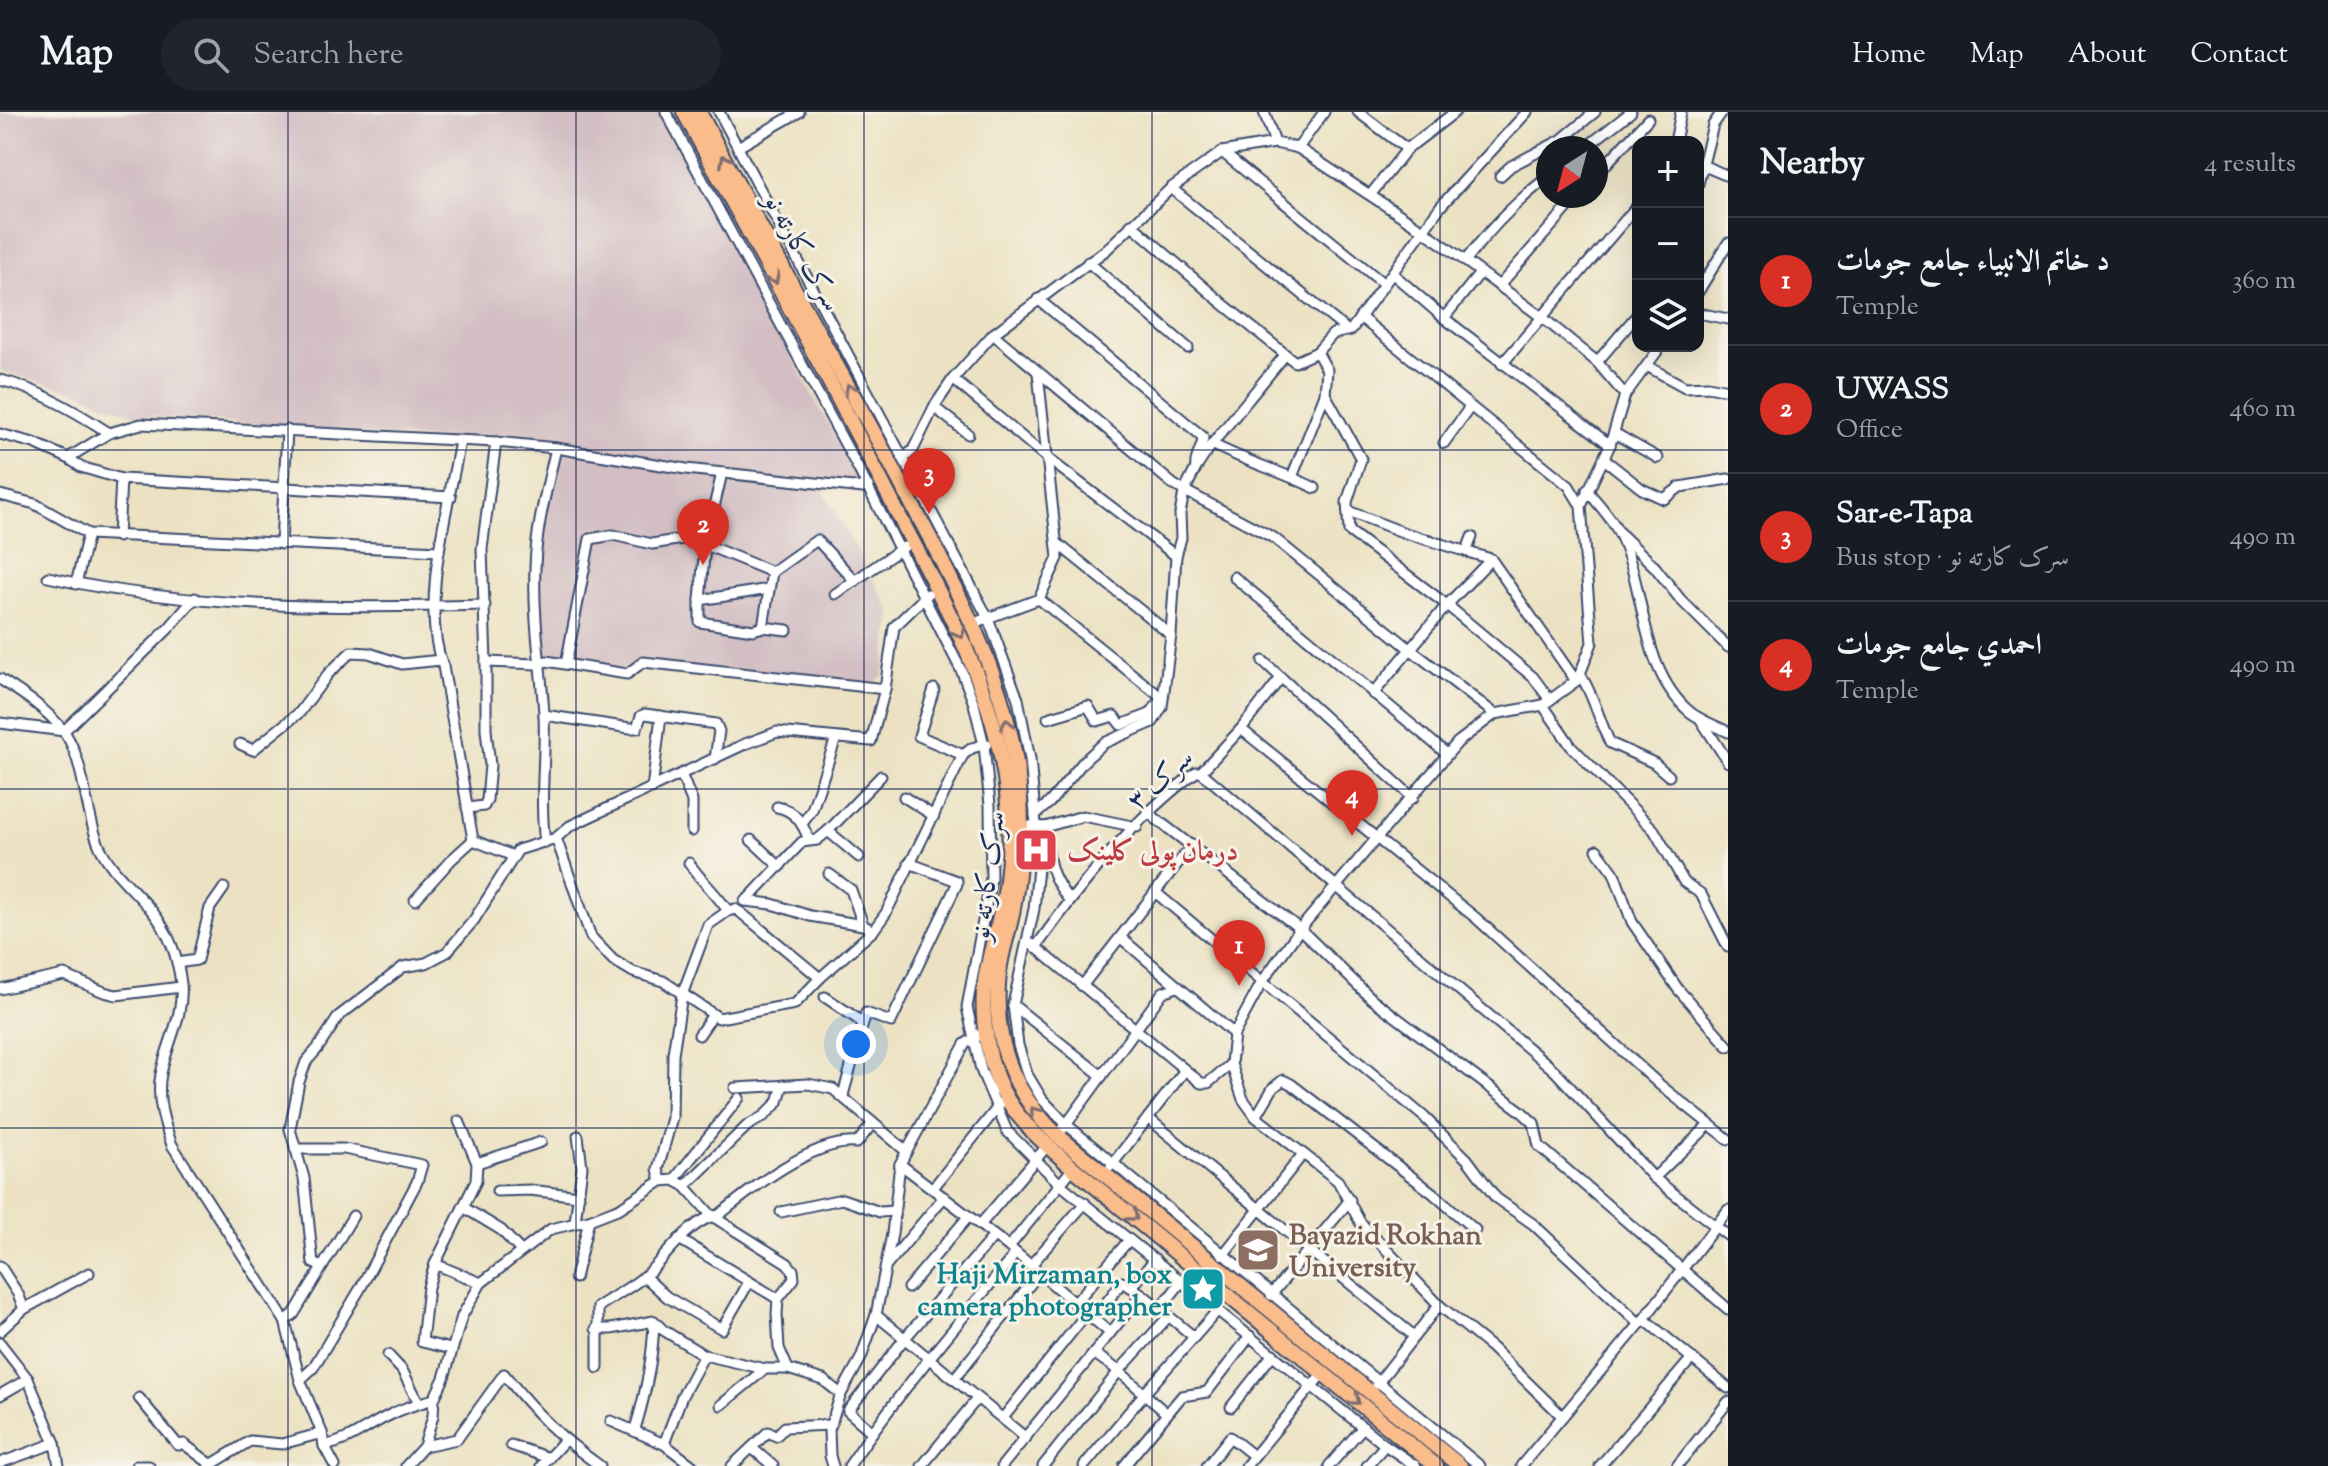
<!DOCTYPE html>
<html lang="en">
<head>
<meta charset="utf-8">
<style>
	body { margin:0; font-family:"Sorts Mill Goudy",Amiri,serif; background:#20242c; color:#f1f3f6 }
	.controls { position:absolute; right:24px; top:24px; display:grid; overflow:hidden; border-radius:16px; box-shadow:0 8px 32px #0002 }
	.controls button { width:72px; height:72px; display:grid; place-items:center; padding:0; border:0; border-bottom:2px solid #363941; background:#171b24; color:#f1f3f6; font:40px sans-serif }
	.compass { position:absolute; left:1536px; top:24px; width:72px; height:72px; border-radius:50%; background:#171b24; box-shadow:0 8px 32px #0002; rotate:216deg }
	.you { position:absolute; left:856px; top:932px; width:28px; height:28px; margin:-20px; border:6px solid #fff; border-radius:50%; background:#1a73e8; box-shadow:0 0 0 12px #1a73e833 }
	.badge { display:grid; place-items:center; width:52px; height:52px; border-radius:50%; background:#d93025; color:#fff; font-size:26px; font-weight:700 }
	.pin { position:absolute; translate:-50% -66px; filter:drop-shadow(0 2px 4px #0008) }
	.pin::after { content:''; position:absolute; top:42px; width:28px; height:24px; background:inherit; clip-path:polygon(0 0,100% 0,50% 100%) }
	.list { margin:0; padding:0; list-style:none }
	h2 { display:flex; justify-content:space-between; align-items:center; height:104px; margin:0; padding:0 32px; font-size:34px }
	h2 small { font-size:26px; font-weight:400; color:#9ea1a6 }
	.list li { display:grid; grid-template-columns:52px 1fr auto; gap:24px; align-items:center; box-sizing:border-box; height:128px; padding:0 32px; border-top:2px solid #363941 }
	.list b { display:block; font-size:30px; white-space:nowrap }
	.list p { margin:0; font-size:26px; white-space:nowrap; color:#9ea1a6 }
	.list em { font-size:26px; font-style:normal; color:#9ea1a6 }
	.icon { flex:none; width:44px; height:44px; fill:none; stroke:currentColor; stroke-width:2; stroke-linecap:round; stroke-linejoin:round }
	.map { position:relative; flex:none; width:1728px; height:1354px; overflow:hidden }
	header { display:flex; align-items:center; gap:48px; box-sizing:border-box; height:112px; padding:0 40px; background:#171b24; border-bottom:2px solid #363941 }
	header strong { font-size:38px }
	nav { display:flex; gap:44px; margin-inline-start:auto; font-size:28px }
	.search { width:560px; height:72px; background:#20242c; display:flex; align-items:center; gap:20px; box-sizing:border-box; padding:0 28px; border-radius:44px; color:#9ea1a6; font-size:30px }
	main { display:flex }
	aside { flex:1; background:#171b24 }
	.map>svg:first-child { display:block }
</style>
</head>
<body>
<header>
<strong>Map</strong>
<div class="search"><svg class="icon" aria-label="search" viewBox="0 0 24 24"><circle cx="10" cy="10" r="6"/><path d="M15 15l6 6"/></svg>Search here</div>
<nav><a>Home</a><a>Map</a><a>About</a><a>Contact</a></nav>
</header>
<main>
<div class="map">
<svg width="1728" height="1354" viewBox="0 0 1728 1354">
	<rect width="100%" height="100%" fill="#f7f3e8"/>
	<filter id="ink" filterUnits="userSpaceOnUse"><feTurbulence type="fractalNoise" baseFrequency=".0125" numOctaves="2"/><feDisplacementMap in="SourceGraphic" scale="16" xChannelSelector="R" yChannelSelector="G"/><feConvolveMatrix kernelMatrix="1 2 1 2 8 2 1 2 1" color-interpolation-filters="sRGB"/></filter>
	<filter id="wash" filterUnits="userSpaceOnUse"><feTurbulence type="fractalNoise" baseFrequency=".006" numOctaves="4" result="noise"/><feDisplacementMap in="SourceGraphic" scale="32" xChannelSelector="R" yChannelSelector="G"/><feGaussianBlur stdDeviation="1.8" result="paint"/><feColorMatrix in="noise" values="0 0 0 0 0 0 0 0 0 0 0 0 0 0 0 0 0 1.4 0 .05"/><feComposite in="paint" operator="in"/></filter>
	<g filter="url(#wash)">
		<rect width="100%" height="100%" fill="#ece2c3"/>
		<path fill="#d2bec3" d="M0 0H659L863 376 821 375 892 501 883 564 871 573 643 550 627 562 542 542 539 445 547 392 560 342 426 327 135 303 74 279 0 259Z"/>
	</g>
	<g filter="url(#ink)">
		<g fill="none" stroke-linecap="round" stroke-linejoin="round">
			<g stroke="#3a4a6d" stroke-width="13">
				<g id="minor">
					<path d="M666 0 859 358 962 560 974 592 984 633 990 693 991 766 967 895 981 958 1007 1019 1060 1072 1385 1333 1416 1354"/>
					<path d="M719 0 988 506 1018 587 1030 647 1039 745 1034 797 1013 893 1018 933 1027 962 1042 987 1067 1013 1480 1354"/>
					<path d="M1264 0 1275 31"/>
					<path d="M1358 0 1407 37"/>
					<path d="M1675 30 1681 0"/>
					<path d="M738 35 799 0"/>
					<path d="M1298 36 1324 0"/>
					<path d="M1585 36 1631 0"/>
					<path d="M1222 40 1384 172"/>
					<path d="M1702 53 1728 64"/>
					<path d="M1596 63 1648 7"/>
					<path d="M1500 64 1511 54 1561 28 1595 0"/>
					<path d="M1698 72 1713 13 1722 0"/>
					<path d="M1171 76 1348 219"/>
					<path d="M1371 82 1407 37 1455 0"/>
					<path d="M1131 112 1222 191 1295 250 1317 240 1333 222 1351 218 1440 95 1527 0"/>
					<path d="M1465 149C1490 117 1515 90 1548 65"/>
					<path d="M1088 150 1188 236"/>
					<path d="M1393 162 1444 206 1610 333"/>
					<path d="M1499 174 1578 84"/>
					<path d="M1698 180 1728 131"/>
					<path d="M1038 187 1203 325C1203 337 1194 344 1196 356"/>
					<path d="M1698 201 1728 207"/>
					<path d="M1360 205 1569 374 1581 394"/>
					<path d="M1444 206 1480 161"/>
					<path d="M993 222 1174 373 1274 426 1410 537 1495 602"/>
					<path d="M1317 240 1327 258 1325 282 1361 347 1347 390 1349 419 1447 493 1533 565 1550 588"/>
					<path d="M1597 250 1638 202"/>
					<path d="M1502 252 1638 93"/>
					<path d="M1647 254 1685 275 1708 274 1728 278"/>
					<path d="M953 267 1047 346 1176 444"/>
					<path d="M0 268C38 277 77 300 109 321"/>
					<path d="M1625 283 1661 234"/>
					<path d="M934 295 968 322"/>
					<path d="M1614 321 1658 346"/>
					<path d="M0 322 34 331 68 346 109 321 141 312 496 330 556 336 686 357 863 376 868 374"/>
					<path d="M460 329C449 394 419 492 443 554L473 728 513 744"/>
					<path d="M1444 331 1470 295"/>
					<path d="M1212 332C1246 350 1281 359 1315 376"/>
					<path d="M68 346 81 355 121 367 451 385"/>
					<path d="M904 346 913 338 934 295 953 267 993 222 1106 138 1171 76 1222 40 1275 31 1298 36 1423 118 1543 206 1597 250 1625 283 1610 333 1581 394 1592 531 1580 562 1576 569 1543 593 1495 602 1458 630 1300 817 1262 870 1234 922 1231 952 1243 987 1256 1005 1338 1069 1360 1110 1439 1193 1377 1272"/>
					<path d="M1604 347 1642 377 1664 387 1680 375 1728 367"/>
					<path d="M1292 365 1325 282"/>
					<path d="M1587 378C1598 392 1613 407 1620 423 1647 480 1639 557 1690 600 1700 608 1716 614 1728 620"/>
					<path d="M0 383 35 392 88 422 439 439"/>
					<path d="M1348 399 1405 421 1491 447 1576 569"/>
					<path d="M1622 423 1655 455 1680 487 1728 535"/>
					<path d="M118 425 121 367"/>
					<path d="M1057 431 1171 523"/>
					<path d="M281 432 287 318"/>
					<path d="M1467 438 1472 425"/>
					<path d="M772 460 763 515 787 518"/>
					<path d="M48 465C190 497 340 497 485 493"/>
					<path d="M1234 465 1447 642"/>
					<path d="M76 472 88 422"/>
					<path d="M835 482 904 435"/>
					<path d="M1039 487 1162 586 1150 602 1121 613 1114 604 1097 609 1088 594 1048 606"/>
					<path d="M700 488 705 433 722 361"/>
					<path d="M974 511 1039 487 1058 446 1038 261"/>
					<path d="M763 515 753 518 700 510V488L769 477"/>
					<path d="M1263 549 1413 686"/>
					<path d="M486 550 538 552 546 549 627 562 643 550 885 577"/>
					<path d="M566 552 590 427 613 423 652 432 689 426 772 460 817 428 855 469"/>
					<path d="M1580 562C1594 584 1599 608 1610 631L1654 651 1669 664"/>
					<path d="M0 567C23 582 44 595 62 617 85 645 84 698 99 733 111 760 134 777 152 799 169 820 178 846 181 872 184 904 167 931 161 962 156 986 164 1011 172 1033L285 1209 300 1268 322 1321 324 1334 335 1354"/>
					<path d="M934 577 919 624 963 643"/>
					<path d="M1373 582 1447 493 1491 447"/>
					<path d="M1543 593 1571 634 1654 718 1684 770 1701 782 1728 835"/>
					<path d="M544 603 630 616H637L641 604 645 602 716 612 719 619 715 647"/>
					<path d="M1701 608 1728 650"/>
					<path d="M0 611 64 619 168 517 195 486"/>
					<path d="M1241 617 1476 806 1660 973 1728 1027"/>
					<path d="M240 632 253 638 300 600 328 562 351 540 369 541 402 552 441 548"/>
					<path d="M1201 660 1554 958 1654 1066 1728 1124"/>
					<path d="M681 662 692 689V719"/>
					<path d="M652 677 661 604"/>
					<path d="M904 685 934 704"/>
					<path d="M777 695C795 698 803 712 809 728"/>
					<path d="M467 696 484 694 487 688 490 653 486 618V550L482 437 496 330"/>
					<path d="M1147 700 1300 817 1372 887 1521 999 1534 1011 1539 1034 1728 1197"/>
					<path d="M1035 703 1050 690 1084 649 1104 631 1153 610 1162 595 1171 523 1176 444 1181 426 1180 402 1184 380 1196 356 1212 332 1285 243"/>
					<path d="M802 712 812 698 836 626"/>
					<path d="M1030 714 1045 715 1083 704 1137 715"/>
					<path d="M1045 715C1049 748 1048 761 1069 788"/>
					<path d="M828 719 859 745"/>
					<path d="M556 726 591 825 613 848 633 860 663 869 719 906 795 892 820 866 873 819 886 801 963 643 972 636 987 632"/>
					<path d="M751 728 780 755"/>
					<path d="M545 730C539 687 546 645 544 602 541 554 533 505 535 456 536 415 547 376 556 336"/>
					<path d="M1597 738 1614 761 1632 810 1678 877 1728 934"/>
					<path d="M689 751C701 769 716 781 728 799L735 797 740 800 820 866"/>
					<path d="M829 762 851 778 863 813"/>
					<path d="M1155 780 1423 1004 1467 1047 1496 1086 1533 1112 1640 1212"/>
					<path d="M415 788 451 748 473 728"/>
					<path d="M747 788 802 730 817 728 828 719 881 664"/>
					<path d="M745 789 772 792 810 804 863 813 873 819"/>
					<path d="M1121 826 1234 922"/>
					<path d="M1032 832 1201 971H1208L1231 952"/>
					<path d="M1036 835C1082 771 1133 707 1196 660H1201L1241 617 1280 567"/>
					<path d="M177 851 197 848 210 796 224 776"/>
					<path d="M1082 874 1192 733"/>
					<path d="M0 877 64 863 104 880 116 883 181 875"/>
					<path d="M825 885 862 910"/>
					<path d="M1013 893 1102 964"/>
					<path d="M699 923 712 904"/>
					<path d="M735 976 808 972 833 977 906 1039"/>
					<path d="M843 983 866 901 891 910 957 772V769L909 751"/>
					<path d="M1256 1005 1273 976 1283 968 1291 972 1434 1082 1475 1118"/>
					<path d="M1148 1006 1414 1224"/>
					<path d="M1063 1017 1163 880 1177 875"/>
					<path d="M295 1037H344L422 1053 417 1070 360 1177 313 1256 300 1268"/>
					<path d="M477 1051 541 1030"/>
					<path d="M900 1052 1009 1135 1110 1221"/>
					<path d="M1111 1054 1185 958"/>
					<path d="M1654 1066 1709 1013"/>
					<path d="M674 1068 739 986"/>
					<path d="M661 1069 658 1057 672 1006 673 942 682 883 708 813 728 799"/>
					<path d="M685 1074 747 1014 764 1004 778 990 783 973"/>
					<path d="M933 1076 1006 985"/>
					<path d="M497 1079 530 1078 579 1084"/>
					<path d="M463 1095 501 1118 521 1139"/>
					<path d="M781 1100 842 1087 880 1100 894 1099"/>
					<path d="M575 1110 582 1055 578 1024"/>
					<path d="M980 1113 1047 1034"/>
					<path d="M679 1127 778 1187"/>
					<path d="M1009 1135 1073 1056"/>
					<path d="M1223 1143 1303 1042"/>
					<path d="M435 1152 481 1171"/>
					<path d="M887 1153 944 1085"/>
					<path d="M0 1154 18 1182 24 1197"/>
					<path d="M1030 1154 1085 1091"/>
					<path d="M322 1155 313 1151 304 1066 290 1017 299 970 306 950 318 936 339 904 403 855 426 851 447 840 474 808 518 738 556 726 570 714 745 632 777 620 871 629 885 577 894 515 928 482"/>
					<path d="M644 1164 667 1185 722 1217 749 1170"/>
					<path d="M575 1166 589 1108"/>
					<path d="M1132 1175 1155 1147"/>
					<path d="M908 1176 968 1105"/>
					<path d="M1271 1183 1350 1088"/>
					<path d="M1076 1190 1129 1128"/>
					<path d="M1439 1193 1492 1236 1562 1304"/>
					<path d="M1160 1197 1182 1169"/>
					<path d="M876 1203 1026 1326"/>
					<path d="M1644 1207 1728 1276"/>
					<path d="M1093 1208 1122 1170 1142 1182 1194 1225"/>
					<path d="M285 1209 294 1202 353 1104"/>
					<path d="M654 1209 663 1218 704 1243 765 1257H788"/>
					<path d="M596 1217H611L654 1209"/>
					<path d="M0 1219 24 1197 89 1161"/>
					<path d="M0 1231 28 1267 55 1331 59 1354"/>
					<path d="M451 1237 422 1230 428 1175 435 1152 476 1069 477 1051 459 1009"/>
					<path d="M1095 1242 1119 1259 1167 1302"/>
					<path d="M388 1243 402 1258 419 1291"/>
					<path d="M598 1256V1195C614 1184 632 1175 646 1163 666 1145 691 1106 719 1103 751 1077 815 1026 857 1031L873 1011"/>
					<path d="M954 1267 1040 1160"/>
					<path d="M0 1283 28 1267"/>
					<path d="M139 1286 178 1333 184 1332 212 1353"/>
					<path d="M721 1293 765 1257"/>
					<path d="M1231 1295 1273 1242"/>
					<path d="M1003 1306 1087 1201"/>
					<path d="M611 1309 664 1332 693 1354"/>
					<path d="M635 1317C646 1281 653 1247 654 1209"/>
					<path d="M872 1320 848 1299 905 1226 994 1124"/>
					<path d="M664 1332 682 1284 704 1243"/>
					<path d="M511 1333 549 1346"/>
					<path d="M324 1334C353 1328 366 1314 392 1302 405 1295 420 1291 434 1287"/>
					<path d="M424 1334 457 1327 504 1262C536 1302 558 1324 600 1354"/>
					<path d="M752 1336 773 1354"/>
					<path d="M0 1351 55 1331"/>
					<path d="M136 1354H149"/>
					<path d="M209 1354 250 1329 282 1332 322 1321"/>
					<path d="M406 1354 424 1334 433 1304 434 1287 444 1266 462 1204 481 1171 551 1117 589 1108 620 1096 661 1069 674 1068 685 1074 712 1104 787 1151 793 1158 794 1167 778 1187 777 1202 779 1236 788 1257 823 1268 841 1282"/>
					<path d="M541 1354 565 1328"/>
					<path d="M732 1354 768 1320 776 1324 785 1315 831 1313"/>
					<path d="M833 1354 830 1344 829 1318 841 1282 861 1246 876 1203 892 1122 900 1052 965 932 985 919"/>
					<path d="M849 1354C899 1279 959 1211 1016 1141"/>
					<path d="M922 1354 976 1288"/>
					<path d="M1002 1354 1142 1182"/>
					<path d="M1043 1354 1119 1259 1169 1204"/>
					<path d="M1084 1354 1144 1282 1218 1198"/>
					<path d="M1124 1354 1182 1284 1207 1280 1250 1224"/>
					<path d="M1207 1354 1230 1325 1254 1344"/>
					<path d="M1246 1354 1322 1262"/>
					<path d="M1329 1354 1363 1315"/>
					<path d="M1367 1354 1385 1333"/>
					<path d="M1521 1354 1644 1207 1728 1098"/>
					<path d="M1600 1354 1692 1246"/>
					<path d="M1677 1354 1728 1290"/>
				</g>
			</g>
			<g stroke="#3a4a6d" stroke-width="18">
				<g id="highway">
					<path d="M684 0C754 131 827 261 894 394 937 479 983 553 1002 649 1010 689 1012 735 1006 775 1001 807 990 837 985 869 980 906 988 955 1007 987 1023 1014 1049 1035 1073 1056L1436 1354"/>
					<path d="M699 0C753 102 808 203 864 303 887 344 908 385 930 426 967 498 1003 570 1016 651 1024 700 1022 747 1013 796 1010 817 1001 839 999 861 992 925 1011 980 1058 1024L1460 1354"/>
				</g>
			</g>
			<use href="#minor" stroke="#fff" stroke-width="9"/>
			<use href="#highway" stroke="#f9bc8a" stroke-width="14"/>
		</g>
		<defs><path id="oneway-chevron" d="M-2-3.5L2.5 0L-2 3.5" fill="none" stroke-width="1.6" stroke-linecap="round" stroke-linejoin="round" transform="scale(2)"/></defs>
		<g stroke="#7f6e72">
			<use href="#oneway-chevron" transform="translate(725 48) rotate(-118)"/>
			<use href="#oneway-chevron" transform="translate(774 167) rotate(62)"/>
			<use href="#oneway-chevron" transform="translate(850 277) rotate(-119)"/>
			<use href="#oneway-chevron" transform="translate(960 521) rotate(64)"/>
			<use href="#oneway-chevron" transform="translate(1007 612) rotate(-103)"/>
			<use href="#oneway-chevron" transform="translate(1035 1000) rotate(-129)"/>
			<use href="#oneway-chevron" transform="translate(1133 1104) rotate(39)"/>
			<use href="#oneway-chevron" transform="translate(1355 1288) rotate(39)"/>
		</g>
	</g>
	<path fill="none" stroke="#1b2f5e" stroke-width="2" stroke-opacity="0.55" d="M288 0V1354M576 0V1354M864 0V1354M1152 0V1354M1440 0V1354M0 338H1728M0 677H1728M0 1016H1728"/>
	<defs>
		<g id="hospital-square" transform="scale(2.3)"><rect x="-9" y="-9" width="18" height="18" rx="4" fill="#e0444e" stroke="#f7f3e8"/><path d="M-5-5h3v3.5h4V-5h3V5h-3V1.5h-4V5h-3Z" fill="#fff"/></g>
		<g id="university-square" transform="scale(2.3)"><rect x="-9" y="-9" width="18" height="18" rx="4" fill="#8d6e63" stroke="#f7f3e8"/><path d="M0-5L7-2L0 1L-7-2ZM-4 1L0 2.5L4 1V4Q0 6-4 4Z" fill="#fff"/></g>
		<g id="sight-square" transform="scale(2.3)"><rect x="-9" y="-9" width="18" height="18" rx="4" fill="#0f9aa8" stroke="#f7f3e8"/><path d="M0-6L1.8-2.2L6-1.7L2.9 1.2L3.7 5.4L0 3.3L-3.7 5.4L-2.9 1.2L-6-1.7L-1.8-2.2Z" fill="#fff"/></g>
	</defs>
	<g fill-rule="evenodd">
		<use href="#hospital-square" x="1036" y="738"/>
		<use href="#university-square" x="1258" y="1138"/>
		<use href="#sight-square" x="1203" y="1177"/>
	</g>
	<g text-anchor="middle" stroke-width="6" stroke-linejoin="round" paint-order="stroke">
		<g font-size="28" fill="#1b2f5e" stroke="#f7f3e8">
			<text transform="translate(804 139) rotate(61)" y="10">سرک کارته نو</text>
			<text transform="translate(1159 666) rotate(-42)" y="10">سرک ۳</text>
			<text transform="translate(986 764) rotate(-83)" y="10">سرک کارته نو</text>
		</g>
		<g font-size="28" font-weight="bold" fill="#be3a42" stroke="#f7f3e8" text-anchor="start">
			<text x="1067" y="748">درمان پولی کلینک</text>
		</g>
		<g font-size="28" font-weight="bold" fill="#785e54" stroke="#f7f3e8" text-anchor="start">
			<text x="1289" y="1132">Bayazid Rokhan<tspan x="1289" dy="32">University</tspan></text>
		</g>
		<g font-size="28" font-weight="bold" fill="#0d838f" stroke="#f7f3e8" text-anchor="end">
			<text x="1172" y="1171">Haji Mirzaman, box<tspan x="1172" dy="32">camera photographer</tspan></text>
		</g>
	</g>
</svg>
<div class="controls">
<button>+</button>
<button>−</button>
<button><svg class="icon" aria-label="layers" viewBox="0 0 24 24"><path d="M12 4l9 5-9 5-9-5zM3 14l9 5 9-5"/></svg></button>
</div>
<svg class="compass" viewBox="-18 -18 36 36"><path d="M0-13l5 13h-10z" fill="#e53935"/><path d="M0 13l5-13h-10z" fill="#9ea1a6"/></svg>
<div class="you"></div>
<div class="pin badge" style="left:1239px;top:874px">1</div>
<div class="pin badge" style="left:703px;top:453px">2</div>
<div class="pin badge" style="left:929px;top:402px">3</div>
<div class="pin badge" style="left:1352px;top:724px">4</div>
</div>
<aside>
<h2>Nearby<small>4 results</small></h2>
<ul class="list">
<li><span class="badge">1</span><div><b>د خاتم الانبیاء جامع جومات</b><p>Temple</p></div><em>360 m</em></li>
<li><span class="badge">2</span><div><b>UWASS</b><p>Office</p></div><em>460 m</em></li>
<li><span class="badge">3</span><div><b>Sar-e-Tapa</b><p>Bus stop · سرک کارته نو</p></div><em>490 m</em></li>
<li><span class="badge">4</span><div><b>احمدي جامع جومات</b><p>Temple</p></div><em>490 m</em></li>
</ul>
</aside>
</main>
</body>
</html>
